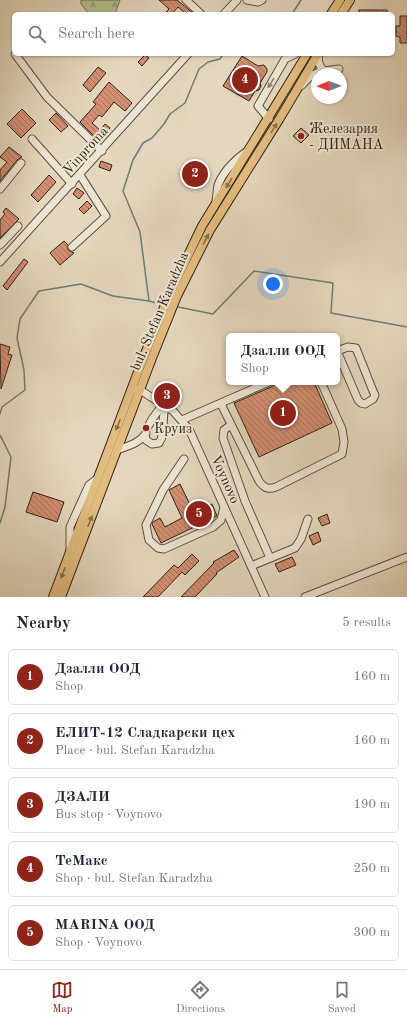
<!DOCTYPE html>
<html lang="en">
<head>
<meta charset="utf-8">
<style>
	body { margin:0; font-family:"Old Standard TT",serif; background:#f2f2f3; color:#1f2937 }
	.compass { position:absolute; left:311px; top:68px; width:36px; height:36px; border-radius:50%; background:#fff; box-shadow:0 1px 3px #0004; rotate:269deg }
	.you { position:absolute; left:273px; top:284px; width:14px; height:14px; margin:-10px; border:3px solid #fff; border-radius:50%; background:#1a73e8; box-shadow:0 0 0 6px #1a73e833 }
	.badge { display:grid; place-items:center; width:26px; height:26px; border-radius:50%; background:#8f2418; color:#fff; font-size:13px; font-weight:700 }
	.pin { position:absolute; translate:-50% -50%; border:2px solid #fff; box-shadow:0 1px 4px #0006 }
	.popup { position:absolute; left:226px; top:333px; width:114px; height:52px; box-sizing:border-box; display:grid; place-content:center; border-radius:6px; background:#fff; filter:drop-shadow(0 1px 3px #0005); font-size:13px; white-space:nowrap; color:#747a83 }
	.popup b { font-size:15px; color:#1f2937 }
	.popup::after { content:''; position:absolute; left:50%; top:100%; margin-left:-8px; border:8px solid transparent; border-top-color:#fff }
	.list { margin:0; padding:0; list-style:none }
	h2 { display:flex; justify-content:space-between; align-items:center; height:52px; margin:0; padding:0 16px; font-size:17px }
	h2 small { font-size:13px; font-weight:400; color:#747a83 }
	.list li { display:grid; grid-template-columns:26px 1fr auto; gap:12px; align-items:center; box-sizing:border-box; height:56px; margin:0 8px 8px; padding:0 8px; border:1px solid #e0e1e3; border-radius:6px }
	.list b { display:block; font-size:15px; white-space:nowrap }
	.list p { margin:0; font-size:13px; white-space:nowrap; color:#747a83 }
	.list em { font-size:13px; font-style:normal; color:#747a83 }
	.icon { flex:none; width:22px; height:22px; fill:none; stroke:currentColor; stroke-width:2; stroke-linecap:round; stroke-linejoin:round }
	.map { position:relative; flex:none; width:407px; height:597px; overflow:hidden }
	.search { position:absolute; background:#fff; box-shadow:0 1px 3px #0004; left:12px; right:12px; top:12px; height:44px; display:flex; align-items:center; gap:10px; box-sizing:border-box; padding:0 14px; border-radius:6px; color:#747a83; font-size:15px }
	.sheet { height:372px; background:#fff }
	nav { display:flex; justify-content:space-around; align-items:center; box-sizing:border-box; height:56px; border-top:1px solid #e0e1e3; background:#fff; font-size:11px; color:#747a83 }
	nav a { display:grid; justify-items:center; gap:2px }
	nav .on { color:#8f2418 }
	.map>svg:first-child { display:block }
</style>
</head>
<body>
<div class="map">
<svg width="407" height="597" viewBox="0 0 407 597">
	<defs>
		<pattern id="forest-firs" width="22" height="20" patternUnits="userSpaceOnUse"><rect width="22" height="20" fill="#b5be90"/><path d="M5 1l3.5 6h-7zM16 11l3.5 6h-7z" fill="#9ca37b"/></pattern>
		<pattern id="building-back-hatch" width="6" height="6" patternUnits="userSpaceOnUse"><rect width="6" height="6" fill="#d38f71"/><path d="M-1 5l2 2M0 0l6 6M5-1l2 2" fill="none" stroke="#ac745c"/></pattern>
	</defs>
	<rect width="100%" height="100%" fill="#e4d7bd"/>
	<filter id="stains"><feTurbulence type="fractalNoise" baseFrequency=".005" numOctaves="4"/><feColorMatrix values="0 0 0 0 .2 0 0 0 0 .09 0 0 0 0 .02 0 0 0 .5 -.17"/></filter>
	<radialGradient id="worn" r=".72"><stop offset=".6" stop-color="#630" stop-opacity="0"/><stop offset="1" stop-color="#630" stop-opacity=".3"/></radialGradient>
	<path fill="url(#forest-firs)" stroke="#737053" d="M81 0H120L115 14H89L81 4Z"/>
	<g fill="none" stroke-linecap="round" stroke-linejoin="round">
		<g stroke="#6f7c78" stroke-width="1.5">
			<path d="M292 14 301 0"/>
			<path d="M149 301 160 304"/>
			<path d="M178 307 213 314 254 271 333 283 331 313 407 327"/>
			<path d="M0 414 2 407 25 390 24 370 17 338 20 319 39 291 81 284 113 296 149 301 140 232 123 191 133 160 143 143 152 138 164 124 170 114 185 103 199 69 208 62 220 59 223 54"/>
			<path d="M0 435 11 457 5 507 0 523"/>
		</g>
	</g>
	<g fill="url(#building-back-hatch)" stroke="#312316">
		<path d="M159 0H177L194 14H186L178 7 172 14H164L169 9Z"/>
		<rect x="359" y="10" width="28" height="4"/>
		<path d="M400 16H407V43H400V37L396 36V26H400Z"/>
		<path d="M145 55 149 58 142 66 138 62Z"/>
		<path d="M242 56 258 66 264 65 267 69V72L260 83 261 86 259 90 255 91 249 101 223 86Z"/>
		<path d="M98 67 106 73 90 92 83 85Z"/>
		<path d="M109 82 132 103 125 111 114 102 102 117 99 115 92 123 100 130 105 124 110 128 99 141 80 122 96 104 93 102Z"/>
		<path d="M22 109 36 123 21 138 7 124Z"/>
		<path d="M56 113 68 126 61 132 49 120Z"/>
		<path d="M301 128 309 135 301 143 293 136Z"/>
		<path d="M9 147 22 157 17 160 0 181V170L7 162 0 157Z"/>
		<path d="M101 161 112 165 110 171 99 167Z"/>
		<path d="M187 162 208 175 202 185 182 172Z"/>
		<path d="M49 175 56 182 38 202 31 195Z"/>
		<path d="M77 188 84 193 79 199 73 194Z"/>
		<path d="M87 201 92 206 84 214 79 209Z"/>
		<path d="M6 208 19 219 0 238V220L5 214 3 212Z"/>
		<path d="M64 241 68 245V250L74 253 60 265 50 253Z"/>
		<path d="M24 259 28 262 7 290 3 286Z"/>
		<path d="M0 344 10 347 8 354 12 355 1 389Z"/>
		<path d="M278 382H314L332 423 259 457 234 403 271 387Z"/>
		<path d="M180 484 194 513 212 504 217 516 161 543 152 524 153 522 160 518 165 527 182 518 169 490Z"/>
		<path d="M33 492 64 502 57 522 26 512Z"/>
		<path d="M327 514 330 523 322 526 318 518Z"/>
		<path d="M318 532 321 541 313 545 309 536Z"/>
		<path d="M234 550 239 557 216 573 217 574 195 597H181L214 563 213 562Z"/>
		<path d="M192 554 199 561 185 575 182 572 158 597H143L174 565 178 568Z"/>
		<path d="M292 557 296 565 279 572 275 564Z"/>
	</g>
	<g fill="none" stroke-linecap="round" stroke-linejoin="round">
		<g stroke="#5e5040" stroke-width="9">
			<g id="minor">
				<path d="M186 0 201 14"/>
				<path d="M247 0 258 2 262 0"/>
				<path d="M224 14 237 0"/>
				<path d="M15 54 47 97 102 151"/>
				<path d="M319 54C317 61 319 66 324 71"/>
				<path d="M302 85C313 71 323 71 339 69"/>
				<path d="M269 119 258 106 285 59 295 54"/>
				<path d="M32 139 72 184"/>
				<path d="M0 189 21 163"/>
				<path d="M216 201C217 196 217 190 218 185 223 172 235 160 246 152"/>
				<path d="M0 245 18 226"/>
				<path d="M72 247 106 216 80 175"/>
				<path d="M0 262 188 54"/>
				<path d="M337 351 348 347 356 348 373 391 375 395 373 399 365 404 361 403 358 400 337 351"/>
				<path d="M134 389 140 390 173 411 189 429 265 597"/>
				<path d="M221 404 259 481C264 488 268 490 276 487L342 454 344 442 342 429 321 382"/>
				<path d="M182 420 269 382"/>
				<path d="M149 425C152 417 159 412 162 404"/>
				<path d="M231 425 224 430 223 438 245 501 270 558"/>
				<path d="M145 435 146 440 152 444 159 443C167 432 160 418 166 406"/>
				<path d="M117 450C128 446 140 443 146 433"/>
				<path d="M184 459 163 490 146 525 149 540 158 548 164 549 213 527 221 520 224 507"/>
				<path d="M70 551V527L89 485 98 478"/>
				<path d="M251 566 295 548 301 539 308 519"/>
				<path d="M305 597 407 557"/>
			</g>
		</g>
		<g stroke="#312316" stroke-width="10">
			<g id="major">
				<path d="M331 14 340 0"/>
				<path d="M341 14 350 0"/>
				<path d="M53 597 144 356 170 293 202 226 307 54"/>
				<path d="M61 597 152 358 177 296 210 230 280 118 318 54"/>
			</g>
		</g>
		<use href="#minor" stroke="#ede5d4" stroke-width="7"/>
		<use href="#major" stroke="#e2bc7e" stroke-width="8"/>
	</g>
	<defs><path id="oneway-solid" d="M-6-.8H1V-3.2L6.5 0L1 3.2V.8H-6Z"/></defs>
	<use fill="#8f8475" href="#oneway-solid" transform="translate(271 83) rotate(121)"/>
	<g fill="#8a704a">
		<use href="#oneway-solid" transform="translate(274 128) rotate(-58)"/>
		<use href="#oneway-solid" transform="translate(229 183) rotate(122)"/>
		<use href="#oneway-solid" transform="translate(206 239) rotate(-63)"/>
		<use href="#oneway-solid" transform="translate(118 425) rotate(111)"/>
		<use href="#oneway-solid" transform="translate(90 521) rotate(-69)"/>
		<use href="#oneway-solid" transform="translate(63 573) rotate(111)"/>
	</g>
	<g fill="#8f2418" stroke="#ede5d4" stroke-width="1.5">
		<circle cx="301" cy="136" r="4"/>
		<circle cx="146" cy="428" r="4"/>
	</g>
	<g text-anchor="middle" stroke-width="4" stroke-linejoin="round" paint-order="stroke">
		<g font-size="14" fill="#312316" stroke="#ede5d4" text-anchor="start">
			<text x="309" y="133">Железария<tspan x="309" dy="16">- ДИМАНА</tspan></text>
			<text x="154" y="433">Круиз</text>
		</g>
		<g font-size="14" fill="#312316" stroke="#ede5d4">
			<text transform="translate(85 150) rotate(-48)" y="5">Vinproma</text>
			<text transform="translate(159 311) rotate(-67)" y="5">bul. Stefan Karadzha</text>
			<text transform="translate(226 479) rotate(66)" y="5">Voynovo</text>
		</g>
	</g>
	<rect width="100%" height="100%" filter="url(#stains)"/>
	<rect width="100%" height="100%" fill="url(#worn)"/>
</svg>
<svg class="compass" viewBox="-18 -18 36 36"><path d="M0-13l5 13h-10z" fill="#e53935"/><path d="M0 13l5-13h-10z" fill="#747a83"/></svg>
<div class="you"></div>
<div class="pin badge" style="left:283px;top:413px">1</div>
<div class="popup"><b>Дзалли ООД</b>Shop</div>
<div class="pin badge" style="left:195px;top:174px">2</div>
<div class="pin badge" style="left:167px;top:396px">3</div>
<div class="pin badge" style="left:245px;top:80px">4</div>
<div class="pin badge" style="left:199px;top:514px">5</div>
<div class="search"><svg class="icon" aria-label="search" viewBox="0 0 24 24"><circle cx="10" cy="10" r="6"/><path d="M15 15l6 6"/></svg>Search here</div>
</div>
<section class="sheet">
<h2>Nearby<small>5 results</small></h2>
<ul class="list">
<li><span class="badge">1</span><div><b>Дзалли ООД</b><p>Shop</p></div><em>160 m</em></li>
<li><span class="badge">2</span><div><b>ЕЛИТ-12 Сладкарски цех</b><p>Place · bul. Stefan Karadzha</p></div><em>160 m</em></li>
<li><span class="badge">3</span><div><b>ДЗАЛИ</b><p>Bus stop · Voynovo</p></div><em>190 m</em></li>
<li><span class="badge">4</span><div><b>ТеМакс</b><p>Shop · bul. Stefan Karadzha</p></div><em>250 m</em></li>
<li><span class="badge">5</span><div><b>MARINA ООД</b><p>Shop · Voynovo</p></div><em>300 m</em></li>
</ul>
</section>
<nav>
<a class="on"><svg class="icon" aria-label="map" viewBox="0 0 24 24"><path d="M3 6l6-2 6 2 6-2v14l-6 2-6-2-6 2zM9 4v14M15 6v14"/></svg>Map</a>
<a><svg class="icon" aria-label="directions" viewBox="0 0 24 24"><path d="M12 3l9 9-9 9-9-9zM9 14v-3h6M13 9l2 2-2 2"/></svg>Directions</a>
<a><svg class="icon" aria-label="saved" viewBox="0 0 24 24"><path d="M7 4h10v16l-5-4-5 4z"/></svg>Saved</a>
</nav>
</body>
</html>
